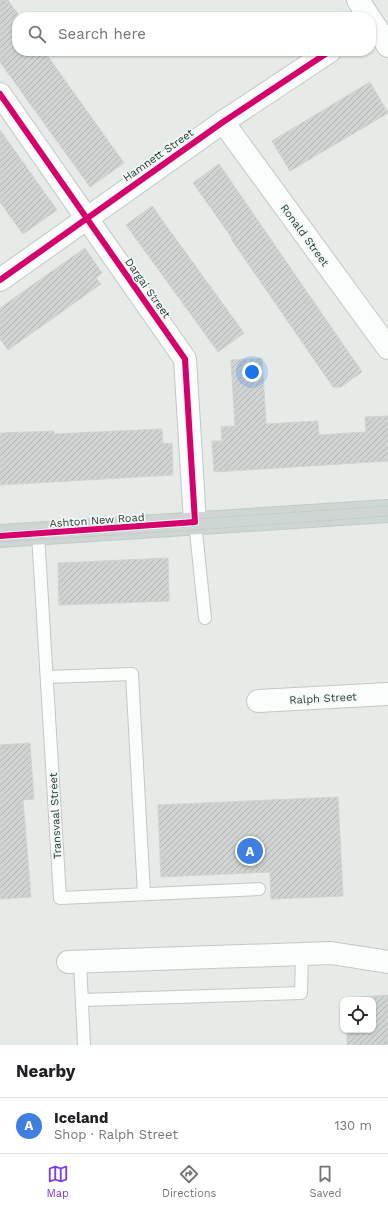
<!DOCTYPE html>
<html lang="en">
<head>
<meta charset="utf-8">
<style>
	body { margin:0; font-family:"Work Sans",sans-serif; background:#f6f6f6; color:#202124 }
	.controls { position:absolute; right:12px; bottom:12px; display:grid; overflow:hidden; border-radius:8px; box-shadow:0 1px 3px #0004 }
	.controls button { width:36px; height:36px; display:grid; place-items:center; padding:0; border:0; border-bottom:1px solid #e0e0e0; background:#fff; color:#202124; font:20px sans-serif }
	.you { position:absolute; left:252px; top:372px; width:14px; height:14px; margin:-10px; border:3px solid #fff; border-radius:50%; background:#1a73e8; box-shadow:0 0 0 6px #1a73e833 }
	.badge { display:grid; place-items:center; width:26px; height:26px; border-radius:50%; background:#7c3aed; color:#fff; font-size:13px; font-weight:700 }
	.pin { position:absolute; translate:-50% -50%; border:2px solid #fff; box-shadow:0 1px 4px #0006 }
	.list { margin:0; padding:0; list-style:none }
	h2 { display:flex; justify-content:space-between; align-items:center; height:52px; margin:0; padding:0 16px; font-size:17px }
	h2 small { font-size:13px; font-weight:400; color:#757577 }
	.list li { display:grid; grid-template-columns:26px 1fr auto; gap:12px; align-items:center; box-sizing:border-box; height:56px; padding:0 16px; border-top:1px solid #e0e0e0 }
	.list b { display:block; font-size:15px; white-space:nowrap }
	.list p { margin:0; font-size:13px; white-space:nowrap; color:#757577 }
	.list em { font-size:13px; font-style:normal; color:#757577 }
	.icon { flex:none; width:22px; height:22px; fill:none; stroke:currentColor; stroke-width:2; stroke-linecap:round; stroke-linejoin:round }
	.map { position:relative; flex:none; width:388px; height:1045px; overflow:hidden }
	.search { position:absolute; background:#fff; box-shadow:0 1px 3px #0004; left:12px; right:12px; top:12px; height:44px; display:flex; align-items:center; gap:10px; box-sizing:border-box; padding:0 14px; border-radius:16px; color:#757577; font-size:15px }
	.sheet { height:108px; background:#fff }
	nav { display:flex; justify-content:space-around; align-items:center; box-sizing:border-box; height:56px; border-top:1px solid #e0e0e0; background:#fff; font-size:11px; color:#757577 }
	nav a { display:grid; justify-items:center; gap:2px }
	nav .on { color:#7c3aed }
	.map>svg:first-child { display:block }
</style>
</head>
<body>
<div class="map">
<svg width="388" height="1045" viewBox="0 0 388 1045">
	<defs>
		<pattern id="building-hatch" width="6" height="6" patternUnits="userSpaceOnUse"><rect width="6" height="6" fill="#cfd3d1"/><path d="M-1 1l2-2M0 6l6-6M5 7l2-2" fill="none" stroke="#b2b6b4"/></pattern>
	</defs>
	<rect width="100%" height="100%" fill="#e6ebe8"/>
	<g fill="url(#building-hatch)" stroke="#ced4d1">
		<path d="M0 0H8L20 17H17V51H44L124 163 90 187 0 62Z"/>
		<path d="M370 82 388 113 290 171 272 141Z"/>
		<path d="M0 130 57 210 23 234 0 202Z"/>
		<path d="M219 164 362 372 341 387H333L231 239 232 238 193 183Z"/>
		<path d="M152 206 244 333 218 352 126 225Z"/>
		<path d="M85 248 102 273 96 278 101 284 8 350 0 339V308Z"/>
		<path d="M262 358 266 424 318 421 319 435 366 432 365 417 388 416V461L214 472 212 441H222L221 427 235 426 231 360Z"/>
		<path d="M162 429 163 444 172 443 173 475 0 485V433L54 431V434Z"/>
		<path d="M168 558 169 601 59 605 58 563Z"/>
		<path d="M30 743 34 799 23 800 31 897 0 899V745Z"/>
		<path d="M338 797 343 896 271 899 270 872 161 877 158 805Z"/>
		<path d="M388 995V1045H347V1030H373V1000H345V998Z"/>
	</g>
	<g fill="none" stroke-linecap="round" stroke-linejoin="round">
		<g stroke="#c3c8c5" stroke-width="14">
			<g id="service">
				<path d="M195 522 205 618"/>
				<path d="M38 534 60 898 259 889"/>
				<path d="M47 677 132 674 144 894"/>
				<path d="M80 962 84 1045"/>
				<path d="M82 1000 301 993 302 954"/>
			</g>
		</g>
		<g stroke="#c3c8c5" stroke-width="24">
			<g id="minor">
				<path d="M0 94 185 359 195 522"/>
				<path d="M223 122 388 348"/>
				<path d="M0 280 223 122 330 51"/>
				<path d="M258 701 388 694"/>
				<path d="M68 962 331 953 388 962"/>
			</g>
		</g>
		<g stroke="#c3c8c5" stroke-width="24">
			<g id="tertiary">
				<path d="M358 0 369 17"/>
				<path d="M371 20 388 46"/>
			</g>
		</g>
		<g stroke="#c2cac7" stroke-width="24">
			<path id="primary" d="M0 536 388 511"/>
		</g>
		<use href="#service" stroke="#fbfcfc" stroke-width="12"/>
		<use href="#minor" stroke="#fbfcfc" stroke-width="22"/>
		<use href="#tertiary" stroke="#fbfcfc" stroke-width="22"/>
		<use href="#primary" stroke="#ced6d4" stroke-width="22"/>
		<g stroke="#c7ccca" stroke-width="1">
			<path d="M0 532 388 506"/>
			<path d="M0 542 195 530 388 516"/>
		</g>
		<g stroke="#f4f9f7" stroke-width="8">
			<g id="cycleway">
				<path d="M0 94 185 359 195 522 0 536"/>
				<path d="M0 280 223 122 330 51"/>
			</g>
		</g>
		<use href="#cycleway" stroke="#d6006c" stroke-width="6"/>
	</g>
	<g text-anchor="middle" stroke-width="3.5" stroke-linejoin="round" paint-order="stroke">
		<g font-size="11" fill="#243e36" stroke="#f4f9f7">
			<text transform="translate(158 155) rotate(-35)" y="4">Hamnett Street</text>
			<text transform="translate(305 235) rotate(54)" y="4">Ronald Street</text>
			<text transform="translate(148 288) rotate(55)" y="4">Dargai Street</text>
			<text transform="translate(97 520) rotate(-4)" y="4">Ashton New Road</text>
			<text transform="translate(323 698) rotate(-3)" y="4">Ralph Street</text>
			<text transform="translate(55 816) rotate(-93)" y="4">Transvaal Street</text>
		</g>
	</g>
</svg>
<div class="controls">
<button><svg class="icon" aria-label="locate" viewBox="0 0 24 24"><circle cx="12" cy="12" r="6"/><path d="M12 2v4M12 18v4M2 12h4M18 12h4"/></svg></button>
</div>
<div class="you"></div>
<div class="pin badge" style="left:250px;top:851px;background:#3f7fe0">A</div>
<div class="search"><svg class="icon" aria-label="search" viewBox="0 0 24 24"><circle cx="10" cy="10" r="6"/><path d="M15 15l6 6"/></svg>Search here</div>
</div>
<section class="sheet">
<h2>Nearby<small></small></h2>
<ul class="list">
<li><span class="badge" style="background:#3f7fe0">A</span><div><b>Iceland</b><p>Shop · Ralph Street</p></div><em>130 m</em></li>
</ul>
</section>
<nav>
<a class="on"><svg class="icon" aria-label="map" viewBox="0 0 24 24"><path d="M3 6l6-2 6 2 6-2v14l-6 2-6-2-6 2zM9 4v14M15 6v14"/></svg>Map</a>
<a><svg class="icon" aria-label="directions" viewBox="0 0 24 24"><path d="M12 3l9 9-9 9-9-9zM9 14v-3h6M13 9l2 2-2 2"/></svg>Directions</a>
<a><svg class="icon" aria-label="saved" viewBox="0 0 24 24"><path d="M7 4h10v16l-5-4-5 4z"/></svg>Saved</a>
</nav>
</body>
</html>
